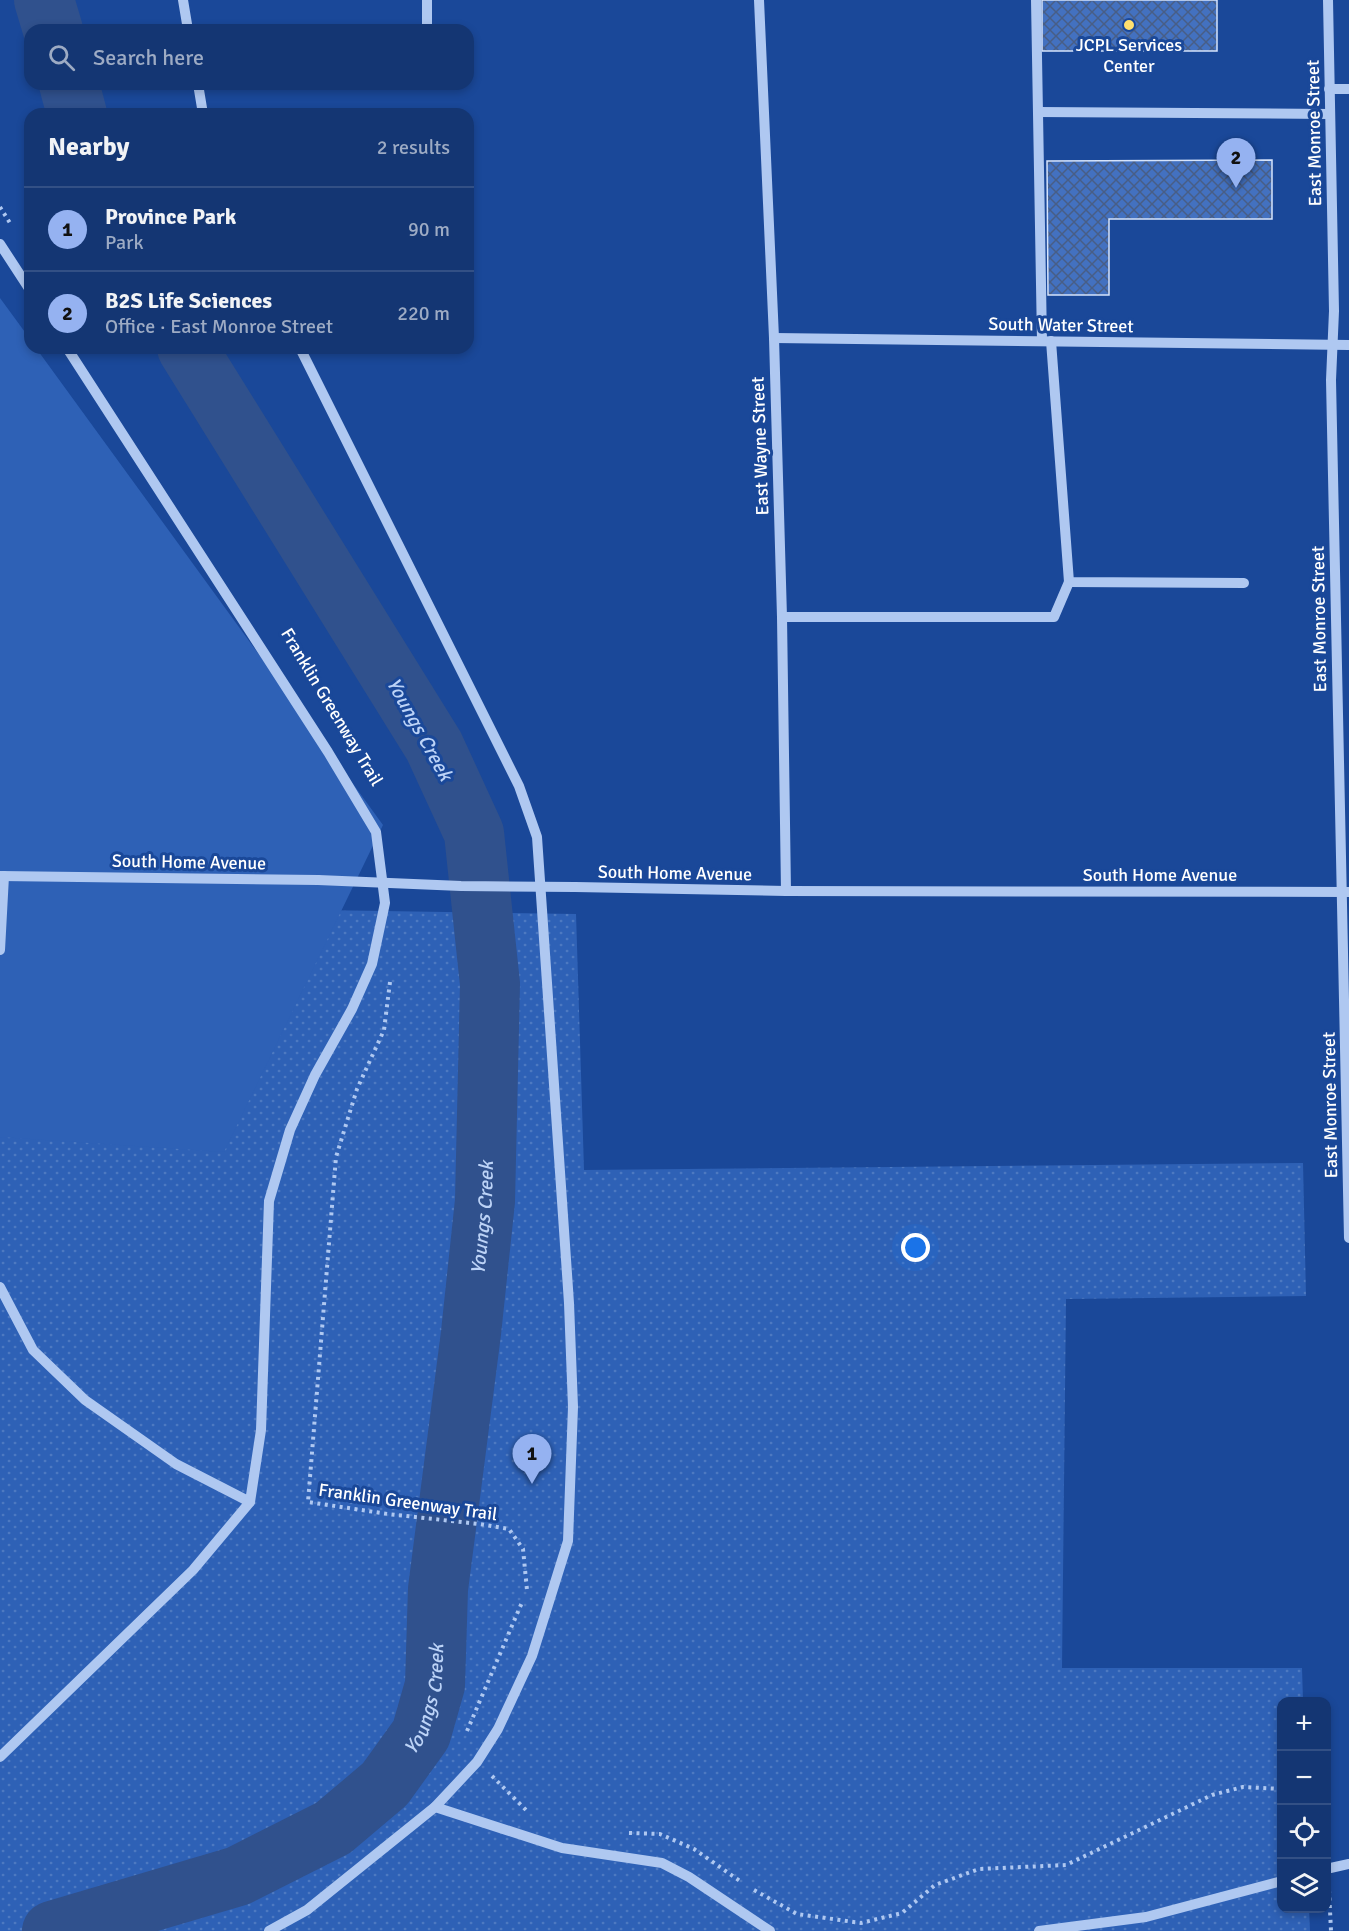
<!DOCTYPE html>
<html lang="en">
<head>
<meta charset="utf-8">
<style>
	body { margin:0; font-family:Signika,sans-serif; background:#1d3e78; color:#f1f3f6 }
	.controls { position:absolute; right:18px; bottom:18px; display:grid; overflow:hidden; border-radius:12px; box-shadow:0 3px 9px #0003 }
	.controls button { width:54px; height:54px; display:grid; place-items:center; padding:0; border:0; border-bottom:2px solid #335085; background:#143673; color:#f1f3f6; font:30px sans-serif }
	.you { position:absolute; left:916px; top:1248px; width:21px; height:21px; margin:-15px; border:4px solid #fff; border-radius:50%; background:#1a73e8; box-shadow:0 0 0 9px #1a73e833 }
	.badge { display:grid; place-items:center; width:39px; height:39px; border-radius:50%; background:#95b2f1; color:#111; font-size:20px; font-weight:700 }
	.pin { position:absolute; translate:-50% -50px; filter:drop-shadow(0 2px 3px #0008) }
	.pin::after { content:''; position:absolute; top:32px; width:21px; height:18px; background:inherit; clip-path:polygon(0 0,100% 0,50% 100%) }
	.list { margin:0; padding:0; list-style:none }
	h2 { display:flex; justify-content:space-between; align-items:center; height:78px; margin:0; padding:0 24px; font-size:26px }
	h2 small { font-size:20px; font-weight:400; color:#9dabc4 }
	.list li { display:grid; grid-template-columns:39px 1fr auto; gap:18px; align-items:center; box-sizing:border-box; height:84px; padding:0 24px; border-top:2px solid #335085 }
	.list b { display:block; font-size:22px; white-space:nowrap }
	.list p { margin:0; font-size:20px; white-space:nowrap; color:#9dabc4 }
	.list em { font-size:20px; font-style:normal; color:#9dabc4 }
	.icon { flex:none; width:33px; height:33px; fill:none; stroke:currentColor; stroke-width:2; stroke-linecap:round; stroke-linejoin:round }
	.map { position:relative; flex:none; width:1349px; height:1931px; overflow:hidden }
	.search { position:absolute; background:#143673; box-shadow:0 3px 9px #0003; left:24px; top:24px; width:450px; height:66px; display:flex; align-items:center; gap:15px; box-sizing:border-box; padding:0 21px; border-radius:18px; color:#9dabc4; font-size:22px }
	.panel { position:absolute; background:#143673; box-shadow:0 3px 9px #0003; left:24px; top:108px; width:450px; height:246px; border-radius:18px }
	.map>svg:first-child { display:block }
</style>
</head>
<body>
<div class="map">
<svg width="1349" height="1931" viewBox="0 0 1349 1931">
	<defs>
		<pattern id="park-dots" width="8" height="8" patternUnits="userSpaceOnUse" patternTransform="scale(1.5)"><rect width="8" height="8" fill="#2e61b6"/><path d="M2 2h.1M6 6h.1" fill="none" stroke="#4d79c1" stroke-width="1.8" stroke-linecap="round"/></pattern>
		<pattern id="building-cross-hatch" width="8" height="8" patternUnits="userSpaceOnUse" patternTransform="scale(1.5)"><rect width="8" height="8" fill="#4371c0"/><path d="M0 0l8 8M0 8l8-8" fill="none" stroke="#485e86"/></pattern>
	</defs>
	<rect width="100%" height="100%" fill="#1a4899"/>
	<path fill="url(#park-dots)" d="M0 905 576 914 584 1170 1303 1163 1306 1296 1066 1299 1062 1668H1302L1303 1701 1282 1702V1908L1309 1909 1310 1931H0Z"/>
	<path fill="#2e61b6" d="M0 298 30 339V348H36L383 825 224 1152 0 1137Z"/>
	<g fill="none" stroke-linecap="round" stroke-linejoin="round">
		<g stroke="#30518d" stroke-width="60">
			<path d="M44 0 53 30"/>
			<path d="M69 84 77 114"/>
			<path id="s1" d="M52 1931 238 1876 333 1828 385 1784 421 1734 435 1685 438 1589 471 1333 485 1201 490 984 474 833 434 746 187 348"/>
		</g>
	</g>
	<g fill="url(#building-cross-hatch)" stroke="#d6e4fc" stroke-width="1.5">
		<rect x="1042" y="0" width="175" height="51"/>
		<path d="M1272 160V219H1109V295H1048L1047 161Z"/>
	</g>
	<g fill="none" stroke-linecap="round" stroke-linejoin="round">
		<g stroke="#afc8f1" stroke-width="4" stroke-dasharray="3 4.5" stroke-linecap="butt">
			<path d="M0 207 10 223"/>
			<path d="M390 982 384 1030 357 1089 336 1157 308 1502 388 1514 479 1524 509 1529 523 1549 527 1590"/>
			<path d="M467 1731 523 1600"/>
			<path d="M492 1776 527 1811"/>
			<path d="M1326 1831 1327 1846"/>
			<path d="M629 1833 660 1834 694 1849 740 1881"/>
			<path d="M754 1890 797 1914 861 1923 902 1913 935 1885 979 1869 1066 1865 1212 1795 1243 1787 1282 1789"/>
			<path d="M1329 1890 1331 1931"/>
		</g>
		<g stroke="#afc8f1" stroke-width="10">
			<path d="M183 0 188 30"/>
			<path d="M759 0 774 338 782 617 786 891"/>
			<path d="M1036 0 1042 341"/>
			<path d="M1328 0 1334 311 1331 380 1349 1238"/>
			<path d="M427 30V0"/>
			<path d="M198 84 203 114"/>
			<path d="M1329 89H1349"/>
			<path d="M1038 112 1330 114"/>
			<path d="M0 244 30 290"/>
			<path d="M774 338 1349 345"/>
			<path d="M1051 341 1069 582 1244 583"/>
			<path d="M782 617H1054L1069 582"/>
			<path d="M0 876 318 880"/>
			<path d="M575 887 786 891 1349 892"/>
			<path d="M0 950 4 876"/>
			<path d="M0 1287 33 1350 85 1400 176 1464 250 1502"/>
			<path d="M0 1757 193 1570 250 1502 261 1430 269 1201 290 1130 315 1075 352 1009 372 964 385 903 376 832 328 752 67 348"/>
			<path d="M435 1807 562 1848 662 1863 689 1877 770 1931"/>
			<path d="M1326 1869 1349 1864"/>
			<path d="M269 1931 307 1910 435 1807 477 1762 498 1729 532 1656 568 1541 573 1407 569 1303 537 837 519 786 300 348"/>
			<path d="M1039 1931 1146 1917 1282 1881"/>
		</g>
		<path stroke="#afc8f1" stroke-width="10" d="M318 880 461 886 575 887"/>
	</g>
	<circle fill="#ffe06f" stroke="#1a4899" stroke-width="2" cx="1129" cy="25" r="6"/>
	<g text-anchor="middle" stroke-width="6" stroke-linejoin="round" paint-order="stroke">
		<g font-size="18" fill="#fff" stroke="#1a4899">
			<text x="1129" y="51">JCPL Services<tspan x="1129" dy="21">Center</tspan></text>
		</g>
		<g font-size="18" fill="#fff" stroke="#1a4899">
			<text transform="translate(1314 133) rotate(-91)" y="6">East Monroe Street</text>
			<text transform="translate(1061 325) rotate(1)" y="6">South Water Street</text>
			<text transform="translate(760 446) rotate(-92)" y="6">East Wayne Street</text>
			<text transform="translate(1319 619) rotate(-91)" y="6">East Monroe Street</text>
			<text transform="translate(332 707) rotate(59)" y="6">Franklin Greenway Trail</text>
			<text transform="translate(189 862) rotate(1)" y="6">South Home Avenue</text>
			<text transform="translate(675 873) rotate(1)" y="6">South Home Avenue</text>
			<text x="1160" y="881">South Home Avenue</text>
			<text transform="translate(1330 1105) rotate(-91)" y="6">East Monroe Street</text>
			<text transform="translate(408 1502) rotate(8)" y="6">Franklin Greenway Trail</text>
		</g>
		<g font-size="20" font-style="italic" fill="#bcd3f7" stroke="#1a4899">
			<text transform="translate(420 729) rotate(61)" y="7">Youngs Creek</text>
			<text dy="7" stroke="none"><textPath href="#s1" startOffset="951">Youngs Creek</textPath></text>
			<text dy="7" stroke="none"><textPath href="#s1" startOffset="465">Youngs Creek</textPath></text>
		</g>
	</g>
</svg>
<div class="controls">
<button>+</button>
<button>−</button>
<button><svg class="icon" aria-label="locate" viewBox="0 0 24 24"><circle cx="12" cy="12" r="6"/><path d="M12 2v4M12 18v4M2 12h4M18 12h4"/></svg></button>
<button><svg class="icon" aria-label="layers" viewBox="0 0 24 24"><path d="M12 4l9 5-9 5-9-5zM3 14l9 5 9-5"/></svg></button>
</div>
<div class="you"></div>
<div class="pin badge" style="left:532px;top:1484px">1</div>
<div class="pin badge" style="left:1236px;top:188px">2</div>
<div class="search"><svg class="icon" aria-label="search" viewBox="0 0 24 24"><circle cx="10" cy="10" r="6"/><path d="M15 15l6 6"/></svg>Search here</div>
<section class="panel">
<h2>Nearby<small>2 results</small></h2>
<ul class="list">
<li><span class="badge">1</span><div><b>Province Park</b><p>Park</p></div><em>90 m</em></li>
<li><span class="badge">2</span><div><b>B2S Life Sciences</b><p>Office · East Monroe Street</p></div><em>220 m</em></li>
</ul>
</section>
</div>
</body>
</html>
